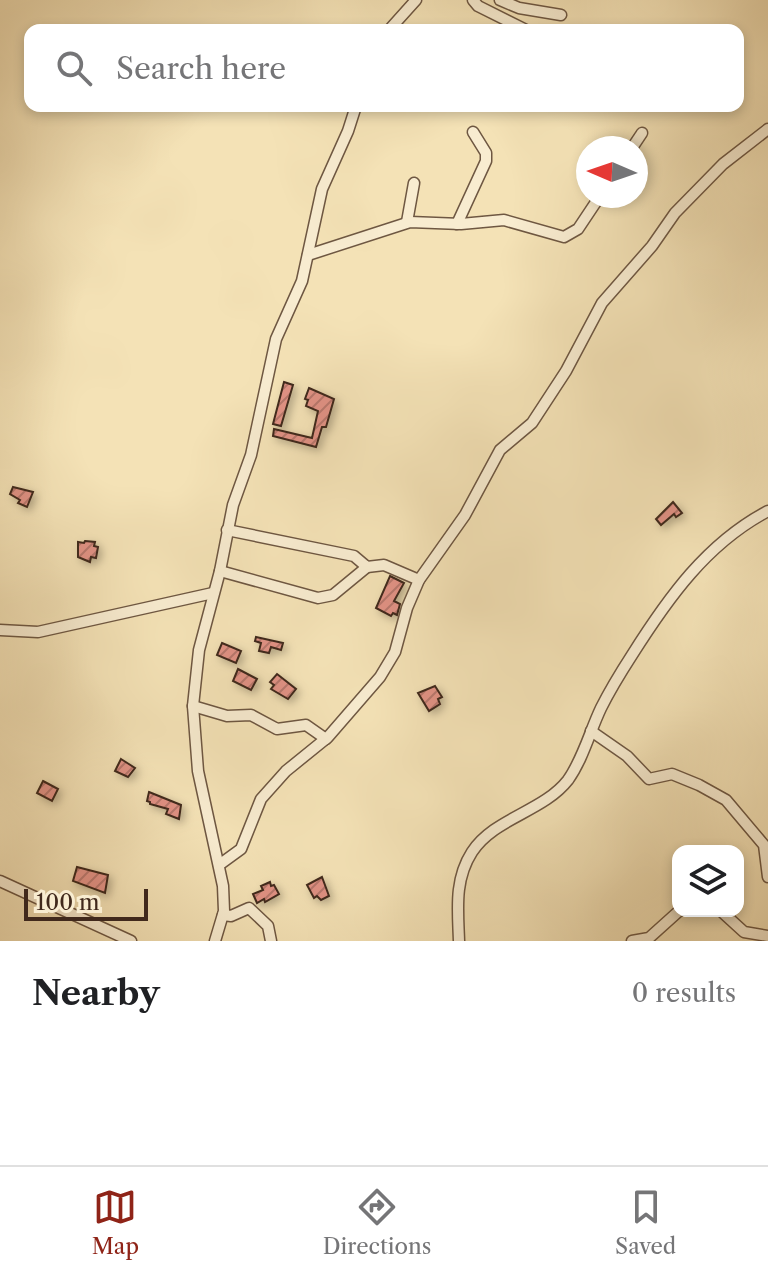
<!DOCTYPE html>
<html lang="en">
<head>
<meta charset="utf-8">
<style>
	body { margin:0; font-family:"Libre Caslon Text",serif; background:#f6f6f6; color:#202124 }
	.controls { position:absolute; right:24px; bottom:24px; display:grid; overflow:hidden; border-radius:16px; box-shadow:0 4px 12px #0003 }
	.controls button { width:72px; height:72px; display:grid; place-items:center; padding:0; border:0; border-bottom:2px solid #e0e0e0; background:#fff; color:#202124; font:40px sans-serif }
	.compass { position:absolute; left:576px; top:136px; width:72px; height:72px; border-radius:50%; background:#fff; box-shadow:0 4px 12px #0003; rotate:272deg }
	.scale { position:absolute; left:24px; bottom:20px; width:124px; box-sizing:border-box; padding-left:8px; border:4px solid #41291c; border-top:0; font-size:22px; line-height:28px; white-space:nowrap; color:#41291c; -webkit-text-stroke:6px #f8ecd0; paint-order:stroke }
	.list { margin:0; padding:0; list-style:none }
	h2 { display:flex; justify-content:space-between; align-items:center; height:104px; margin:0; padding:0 32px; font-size:34px }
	h2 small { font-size:26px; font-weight:400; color:#757577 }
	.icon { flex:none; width:44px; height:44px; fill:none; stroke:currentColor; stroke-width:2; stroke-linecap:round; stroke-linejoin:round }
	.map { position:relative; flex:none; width:768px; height:941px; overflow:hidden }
	.search { position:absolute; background:#fff; box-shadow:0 4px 12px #0003; left:24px; right:24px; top:24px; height:88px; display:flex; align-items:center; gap:20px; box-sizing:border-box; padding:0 28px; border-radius:16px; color:#757577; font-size:30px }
	.sheet { height:224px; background:#fff }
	nav { display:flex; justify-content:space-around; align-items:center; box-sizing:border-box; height:112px; border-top:2px solid #e0e0e0; background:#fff; font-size:22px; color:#757577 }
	nav a { display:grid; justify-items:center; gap:4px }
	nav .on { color:#8f2418 }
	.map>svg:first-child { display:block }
</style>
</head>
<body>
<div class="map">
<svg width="768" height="941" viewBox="0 0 768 941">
	<defs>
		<pattern id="building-hatch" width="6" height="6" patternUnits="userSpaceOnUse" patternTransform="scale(2)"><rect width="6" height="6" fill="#e19285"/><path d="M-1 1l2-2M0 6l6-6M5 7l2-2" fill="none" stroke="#b8776c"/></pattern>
		<filter id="shadow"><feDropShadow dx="3.5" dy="3.5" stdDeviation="4" flood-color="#0004"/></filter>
	</defs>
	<rect width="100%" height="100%" fill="#f4e2b6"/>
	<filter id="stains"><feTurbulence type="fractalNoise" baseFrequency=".0025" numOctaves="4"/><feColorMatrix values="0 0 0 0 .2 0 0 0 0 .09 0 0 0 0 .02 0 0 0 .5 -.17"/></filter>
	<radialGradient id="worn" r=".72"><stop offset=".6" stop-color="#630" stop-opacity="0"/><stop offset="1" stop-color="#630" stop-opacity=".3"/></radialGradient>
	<g fill="url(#building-hatch)" stroke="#41291c" stroke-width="2" filter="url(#shadow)">
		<path d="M284 382 293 385 281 426 273 424Z"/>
		<path d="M309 388 334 399 326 427H322L316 447 273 436 274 429 312 438 318 411 306 406 308 400 305 399Z"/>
		<path d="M13 487 33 492 27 507 18 503 20 500 10 494Z"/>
		<path d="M673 502 682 513 676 517 674 514 661 525 656 519Z"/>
		<path d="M85 541 95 542 94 546 98 547 96 558 91 557 90 562 78 557V542L84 543Z"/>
		<path d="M390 576 404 583 394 601 400 604 397 615 393 613 391 616 376 608Z"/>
		<path d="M256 637 283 643 281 650 271 647 269 653 259 651 261 643 255 641Z"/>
		<path d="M222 643 241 651 236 663 217 655Z"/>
		<path d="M238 669 257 679 251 690 233 681Z"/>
		<path d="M277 674 296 689 288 699 271 689 274 685 270 682Z"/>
		<path d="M435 686 442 697 438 699 440 704 429 711 418 693Z"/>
		<path d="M121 759 135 768 128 777 115 771Z"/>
		<path d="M43 781 58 789 52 801 37 793Z"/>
		<path d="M149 792 181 805 179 819 166 814 168 809 150 804V802L147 801Z"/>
		<path d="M77 867 108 875 105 893 73 881Z"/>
		<path d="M322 877 329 896 321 900 317 896 314 898 307 885Z"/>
		<path d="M270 882 271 886 274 885 279 894 265 902 264 899 257 903 253 894 263 890 261 886Z"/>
	</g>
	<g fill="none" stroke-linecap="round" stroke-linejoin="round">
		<g stroke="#6e5742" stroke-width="13">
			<g id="minor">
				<path d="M473 0 478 6 526 30"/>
				<path d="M500 0 519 8 561 15"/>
				<path d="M389 30 416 0"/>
				<path d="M632 148 642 133"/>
				<path d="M407 222 414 183"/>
				<path d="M457 224 486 161V153L473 132"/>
				<path d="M308 255 410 222 461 224 504 220 564 237 578 229 600 196"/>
				<path d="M227 530 354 556 367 567 384 565 419 580"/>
				<path d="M220 571 318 598 333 595 367 567"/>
				<path d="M0 630 38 632 213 593"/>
				<path d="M193 706 227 716 251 715 277 729 306 725 326 739"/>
				<path d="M591 731 627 756 649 779 672 774 699 785 726 800 764 845 768 877"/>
				<path d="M219 865 241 849 261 799 286 771 328 737 380 677 395 652 407 608 419 580 465 515 500 450 532 423 566 371 602 303 652 246 675 213 723 164 768 129"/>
				<path d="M0 881 131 941"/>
				<path d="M721 911 744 932 768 936"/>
				<path d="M223 915 231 916 249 908 268 926 271 941"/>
				<path d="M215 941 224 911 223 886 198 771 193 706 199 650 220 571 233 505 251 455 276 339 302 281 322 189 348 131 356 106"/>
				<path d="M459 941C458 910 454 880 472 852 494 818 543 812 568 780 583 759 590 731 601 708 610 690 621 672 632 655 668 598 707 543 768 511"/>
				<path d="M632 941 649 938 679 911"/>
			</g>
		</g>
		<use href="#minor" stroke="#f8ecd0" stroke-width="10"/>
	</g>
	<rect width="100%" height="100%" filter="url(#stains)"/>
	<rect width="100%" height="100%" fill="url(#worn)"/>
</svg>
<div class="controls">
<button><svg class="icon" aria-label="layers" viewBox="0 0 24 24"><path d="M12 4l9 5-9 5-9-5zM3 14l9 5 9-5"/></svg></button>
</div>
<svg class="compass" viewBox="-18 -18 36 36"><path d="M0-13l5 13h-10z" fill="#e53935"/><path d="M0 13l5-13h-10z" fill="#757577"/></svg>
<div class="scale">100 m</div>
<div class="search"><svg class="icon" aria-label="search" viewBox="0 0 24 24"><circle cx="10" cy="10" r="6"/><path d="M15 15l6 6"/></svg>Search here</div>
</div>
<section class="sheet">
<h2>Nearby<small>0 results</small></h2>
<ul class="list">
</ul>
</section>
<nav>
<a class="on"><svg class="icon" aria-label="map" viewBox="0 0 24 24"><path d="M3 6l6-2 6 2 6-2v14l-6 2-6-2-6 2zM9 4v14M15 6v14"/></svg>Map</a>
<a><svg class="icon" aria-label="directions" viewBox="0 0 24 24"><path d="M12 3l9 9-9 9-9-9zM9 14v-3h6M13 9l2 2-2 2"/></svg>Directions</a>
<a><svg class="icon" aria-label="saved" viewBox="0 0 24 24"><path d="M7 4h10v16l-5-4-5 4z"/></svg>Saved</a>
</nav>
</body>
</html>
